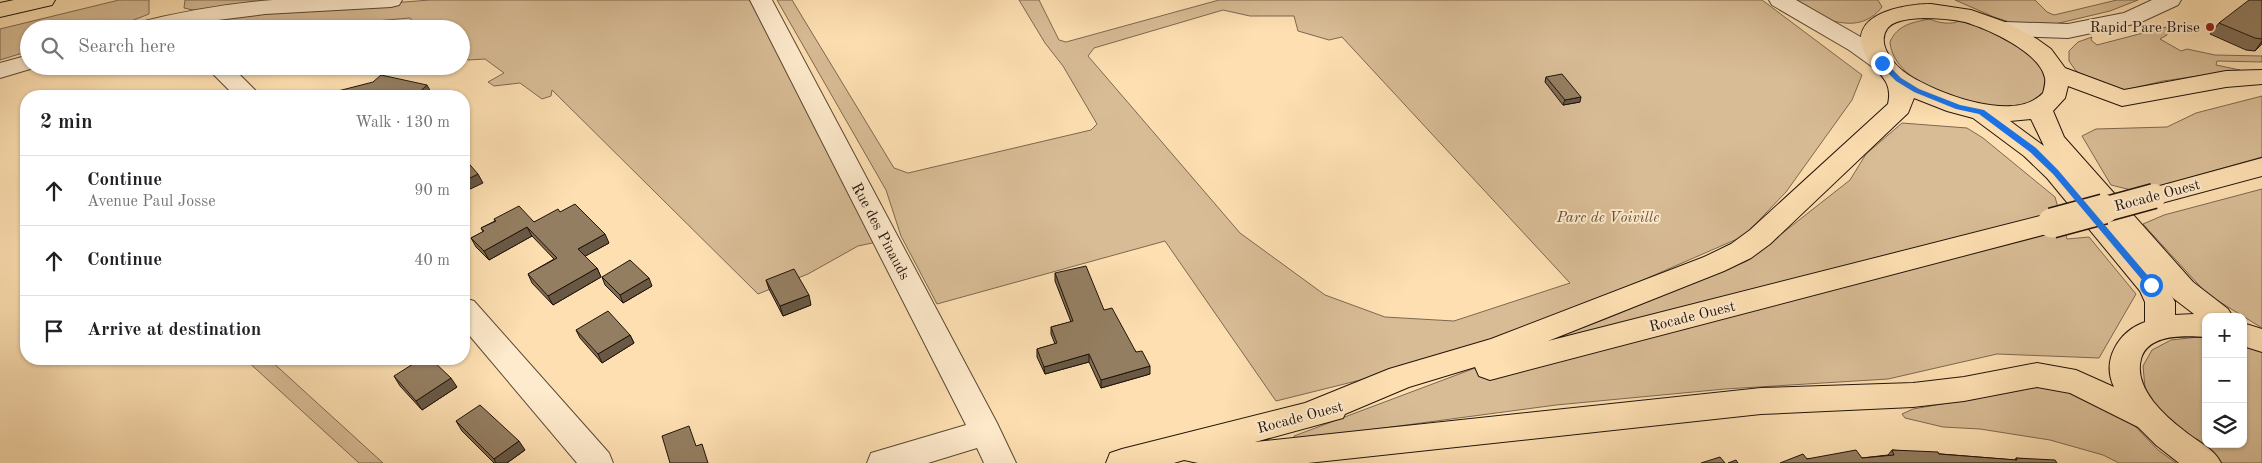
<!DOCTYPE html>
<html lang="en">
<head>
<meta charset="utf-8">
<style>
	body { margin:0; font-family:"Old Standard TT",serif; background:#f6f6f6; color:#202124 }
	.controls { position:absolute; right:15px; bottom:15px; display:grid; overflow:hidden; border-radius:10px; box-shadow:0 1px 4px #0004 }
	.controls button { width:45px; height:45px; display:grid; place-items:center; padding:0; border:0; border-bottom:1px solid #e0e0e0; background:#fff; color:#202124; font:25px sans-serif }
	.stop { position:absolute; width:15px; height:15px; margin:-11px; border:4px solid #1a73e8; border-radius:50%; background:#fff }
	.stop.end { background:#1a73e8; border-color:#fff; box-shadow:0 1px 5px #0008 }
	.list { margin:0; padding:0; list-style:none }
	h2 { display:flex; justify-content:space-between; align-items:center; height:65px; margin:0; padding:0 20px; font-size:21px }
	h2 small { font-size:16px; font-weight:400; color:#757577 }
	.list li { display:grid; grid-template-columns:32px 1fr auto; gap:15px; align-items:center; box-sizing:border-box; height:70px; padding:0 20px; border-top:1px solid #e0e0e0 }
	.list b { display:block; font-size:19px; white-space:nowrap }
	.list p { margin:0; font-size:16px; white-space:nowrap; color:#757577 }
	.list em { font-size:16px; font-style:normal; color:#757577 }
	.icon { flex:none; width:28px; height:28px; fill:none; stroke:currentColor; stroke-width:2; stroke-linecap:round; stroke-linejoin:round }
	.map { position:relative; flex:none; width:2262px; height:463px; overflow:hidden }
	.search { position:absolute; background:#fff; box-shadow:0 1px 4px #0004; left:20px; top:20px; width:450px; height:55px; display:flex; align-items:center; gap:12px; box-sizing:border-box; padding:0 18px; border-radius:28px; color:#757577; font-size:19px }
	.panel { position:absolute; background:#fff; box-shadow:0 1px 4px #0004; left:20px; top:90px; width:450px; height:275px; border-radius:20px }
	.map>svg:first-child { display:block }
</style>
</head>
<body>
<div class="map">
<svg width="2262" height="463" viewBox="0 0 2262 463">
	<rect width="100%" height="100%" fill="#fddfb1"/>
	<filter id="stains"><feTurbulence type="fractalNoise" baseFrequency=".004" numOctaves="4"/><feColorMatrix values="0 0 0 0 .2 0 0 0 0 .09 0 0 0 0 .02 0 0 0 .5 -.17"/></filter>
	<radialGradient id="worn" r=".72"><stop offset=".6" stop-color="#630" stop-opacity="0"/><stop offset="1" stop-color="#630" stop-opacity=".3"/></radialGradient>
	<g fill="#d8bc95" stroke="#7d6850" fill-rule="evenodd">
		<path d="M119 0H149V14L111 29H29V51L0 60V29Z"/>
		<path d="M185 0H325L193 10 184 8Z"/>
		<path d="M430 0H752L877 242 858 246 808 274 758 294 552 90 551 96 542 99 520 83 494 86 488 82 504 73 485 59 468 60 461 54V29H414L415 25 410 18 329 25 322 22 235 29 187 28 193 22 221 16Z"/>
		<path d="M777 0H792L894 168 908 173 1091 130 1097 124 1063 66 1045 43 1019 0H1039L1059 40 1066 42 1219 0H1762L1862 75 1852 100 1786 192 1744 236 1485 349 1276 401 1165 241 937 304 901 236 886 190ZM1223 10 1250 16H1294L1298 31 1329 40 1342 37 1570 283 1454 321 1385 317 1325 295 1240 233 1088 56 1094 48Z"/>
		<path d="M1787 0H1878L1882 7C1856 40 1816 15 1787 0Z"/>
		<path d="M1955 0H2035L2047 12 2054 15 2117 0H2138L2110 11 2051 25 2025 27 1994 17Z"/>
		<path d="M1930 19C1938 23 1951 25 1959 21 1979 26 2004 33 2022 46 2031 53 2038 63 2046 72L2047 91C2039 98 2031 104 2020 106 1983 113 1893 87 1890 42 1897 25 1913 22 1930 19Z"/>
		<path d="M2166 27 2167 35 2160 39 2181 51 2187 49 2215 55 2262 56V62L2217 61 2216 65 2240 70 2163 81 2121 91 2101 86 2076 71 2069 61V51L2078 42 2092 37 2091 40 2097 45Z"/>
		<path d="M2262 96V157L2139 192 2111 185 2082 136 2096 129 2167 127 2196 113Z"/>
		<path d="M1902 123 1967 128 1983 138 2055 197 2067 239 2089 237 2136 294 2099 358 1997 354 1888 379 1725 389 1556 405 1294 440V436L1603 320 1747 261 1850 180 1866 154Z"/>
		<path d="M2262 189V328L2207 294 2143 224 2164 215Z"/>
		<path d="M2198 337 2206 338V444H2243V346L2262 352V463H2222L2218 461 2159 412 2145 388 2143 366 2152 350 2171 340Z"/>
		<path d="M245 359H269L383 463H359Z"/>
		<path d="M2043 386 2064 390 2130 421 2158 450 2176 463H2119L2103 455 2050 440 1980 429 1943 427 1905 418 1902 414 1913 409C1956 401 2000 395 2043 386Z"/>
	</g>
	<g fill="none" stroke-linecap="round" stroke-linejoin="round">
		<g stroke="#594734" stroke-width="2">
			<g id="minor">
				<path d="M273 0H402L399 5 391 7 265 14 202 22 169 29H130L133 24C179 12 225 4 273 0Z"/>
				<path d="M750 0H772L997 423 1016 463H984L977 448 928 463H867L871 453 966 425Z"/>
				<path d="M1769 0H1796L1866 40 1890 58 1894 63 1890 68 1882 70 1874 68 1849 50 1772 5Z"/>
				<path d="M2152 0H2181L2178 5 2139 23 2068 38 2005 36 1997 34 1993 29 1997 24 2005 22 2068 24 2124 13Z"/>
				<path d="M29 55V66L37 67 0 78V63Z"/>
				<path d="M205 66H231L261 96H235Z"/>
				<path d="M464 298 474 301 609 453 613 463H577L464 329Z"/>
			</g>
		</g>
		<g stroke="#22140b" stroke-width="2">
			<g id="major">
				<path d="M1931 4 1971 10 2005 22 2037 39 2051 49 2065 68 2124 90 2226 71 2262 70V84L2226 87 2122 106 2068 86 2065 98 2053 111 2064 137 2193 282 2228 309 2233 317H2206V337C2186 336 2148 333 2141 359 2133 389 2166 417 2187 433 2200 443 2214 449 2221 463H2179L2156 445 2138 427 2070 393 2037 387 1964 401 1913 407 1761 414 1308 463H1198L1184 460 1174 463H1106L1110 453 1122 449 1305 403 1389 369 1491 339 1704 257 1731 244 1750 230 1888 104C1894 78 1875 74 1865 54 1845 14 1904 4 1931 4ZM1923 18C1937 18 1951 19 1965 22 1988 29 2040 52 2045 78 2046 83 2044 89 2043 93 2014 124 1936 93 1907 74 1895 66 1876 45 1887 29 1894 19 1912 19 1923 18ZM1914 98 1947 111 1973 118 2024 156 2047 178 2140 291 2145 302V322C2119 331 2101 360 2114 387L2076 370 2037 363 1964 377 1913 383 1761 388 1255 442 1343 418 1345 414 1409 387 1475 367 1479 376 1490 380 2062 230 2066 223 2062 216 2052 213 1548 341 1724 271 1751 258 1770 244 1908 113ZM2031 119 2044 146 2010 121ZM2171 295 2173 298 2194 314 2175 315V302Z"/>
				<path d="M2262 158V176L2154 205 2145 202 2141 196 2145 190Z"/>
				<path d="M2243 323 2262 329V352L2243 346Z"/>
			</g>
		</g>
		<g stroke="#22140b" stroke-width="2">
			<path id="highway" d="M14 0H55L52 5 0 17V3Z"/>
		</g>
		<use href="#minor" fill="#feeacc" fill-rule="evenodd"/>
		<use href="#major" fill="#fddfb1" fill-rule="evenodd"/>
		<use href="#highway" fill="#fddfb1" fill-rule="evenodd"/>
		<g stroke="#22140b" stroke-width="27" stroke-linecap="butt">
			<path id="major-bridge-far1" d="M2099 211 2154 196"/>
		</g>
		<g stroke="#22140b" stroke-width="32" stroke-linecap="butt">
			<path id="major-bridge" d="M2052 223 2104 209"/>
		</g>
		<use href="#major-bridge-far1" stroke="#fddfb1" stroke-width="24"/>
		<use href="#major-bridge" stroke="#fddfb1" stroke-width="29"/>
	</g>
	<g fill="#7f6c53" stroke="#22140b">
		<path d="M2262 0V44L2255 51 2246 50 2210 34 2219 23Z"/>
		<path d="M1546 77 1580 102 1563 105 1545 82Z"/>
		<path d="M560 212 609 243 585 256 597 268 601 277 553 305 532 283 528 274 554 259 532 236 489 260 476 247 471 238 483 232 481 228 495 221 494 219 534 222Z"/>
		<path d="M1055 273 1104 310 1136 352 1150 374 1101 388 1089 362 1045 374 1037 357V349L1055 344 1051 334V327L1071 322 1055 281Z"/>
		<path d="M602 277 652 286 623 303 605 285Z"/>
		<path d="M766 280 811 305 783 316 769 289Z"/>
		<path d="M576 330 630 335 634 343 602 363 580 338Z"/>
		<path d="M394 376 457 387 422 410 400 386Z"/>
		<path d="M456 421 525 450 507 463H494L462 431Z"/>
		<path d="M1892 450 2015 460 2016 458 2057 463 1807 459 1862 458 1888 455Z"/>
	</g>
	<g fill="#685844" stroke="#22140b">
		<path d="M2262 41V44L2255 51Z"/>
		<path d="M427 85 432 94 429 96H415Z"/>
		<path d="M1581 97 1580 102 1563 105 1565 100Z"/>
		<path d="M478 174 483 183 464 192V181Z"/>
		<path d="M527 227 532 236 489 260 484 251Z"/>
		<path d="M605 234 609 243 582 258 578 249Z"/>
		<path d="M597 268 601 277 553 305 548 296Z"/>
		<path d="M649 278 652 286 623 303 620 295Z"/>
		<path d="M809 295 811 305 783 316 780 306Z"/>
		<path d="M630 335 634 343 602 363 598 354Z"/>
		<path d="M1089 354V362L1045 374 1044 367Z"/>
		<path d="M1150 366V374L1101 388V380Z"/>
		<path d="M451 378 457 387 422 410 416 401Z"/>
		<path d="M519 441 525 450 507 463H496L494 459Z"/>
	</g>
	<g fill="#947e61" stroke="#22140b">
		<path d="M2249 0H2262V39L2255 38 2219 23Z"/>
		<path d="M1562 74 1581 97 1565 100 1546 77Z"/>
		<path d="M381 75 427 85 415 96H331L338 91 373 82Z"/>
		<path d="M464 158 478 174 464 181Z"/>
		<path d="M575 204 605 234 578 249 597 268 548 296 528 274 557 258 527 227 484 251 471 238 484 231 481 228 496 221 494 219 519 206 534 222 558 209 560 212Z"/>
		<path d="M630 260 649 278 620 295 602 277Z"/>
		<path d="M1086 266 1104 310 1112 308 1136 352 1142 351 1150 366 1101 380 1089 354 1044 367 1037 349 1057 343 1051 327 1073 321 1055 273Z"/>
		<path d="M794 269 809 295 780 306 766 280Z"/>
		<path d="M608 311 630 335 598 354 576 330Z"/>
		<path d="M421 359H431L451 378 416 401 394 376Z"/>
		<path d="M480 405 519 441 494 459 456 421Z"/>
		<path d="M689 426 696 446 702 444 708 463H670L662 436Z"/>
		<path d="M1856 450 1862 458 1894 455 1892 450 1938 452 1939 454 2017 460 2016 458 2055 460 2057 463H1780L1803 454 1807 459Z"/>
		<path d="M1720 457 1725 463H1701Z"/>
		<path d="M1736 460 1738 463H1728Z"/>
	</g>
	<path fill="#1a73e8" d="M1879 61H1884L1901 78 1919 89 1960 105 1984 110 2036 148 2058 170 2154 283V287H2148L2053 174 2030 152 1979 114 1956 109 1914 92 1896 81 1879 64Z"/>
	<circle fill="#8f2418" stroke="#feeacc" stroke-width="2" cx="2210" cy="27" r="5"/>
	<g text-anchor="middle" stroke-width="4" stroke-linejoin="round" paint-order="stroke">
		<g font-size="15" fill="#22140b" stroke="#feeacc" text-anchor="end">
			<text x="2200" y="32">Rapid Pare Brise</text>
		</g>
		<g font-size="15" fill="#22140b" stroke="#feeacc">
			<text transform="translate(2157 195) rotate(-15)" y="5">Rocade Ouest</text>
			<text transform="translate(881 231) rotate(62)" y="5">Rue des Pinauds</text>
			<text transform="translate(1692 316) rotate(-14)" y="5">Rocade Ouest</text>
			<text transform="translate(1300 417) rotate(-15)" y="5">Rocade Ouest</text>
		</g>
		<g font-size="15" font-style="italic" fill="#624f3b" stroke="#feeacc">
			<text x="1608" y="222">Parc de Voiville</text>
		</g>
	</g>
	<rect width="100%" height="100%" filter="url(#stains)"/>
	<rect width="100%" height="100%" fill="url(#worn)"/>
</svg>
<div class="controls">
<button>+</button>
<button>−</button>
<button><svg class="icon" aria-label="layers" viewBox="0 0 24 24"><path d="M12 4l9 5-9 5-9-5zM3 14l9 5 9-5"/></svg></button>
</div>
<div class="stop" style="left:2151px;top:285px"></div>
<div class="stop end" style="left:1882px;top:63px"></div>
<div class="search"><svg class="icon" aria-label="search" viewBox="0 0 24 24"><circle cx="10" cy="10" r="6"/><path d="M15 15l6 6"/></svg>Search here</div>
<section class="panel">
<h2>2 min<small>Walk · 130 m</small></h2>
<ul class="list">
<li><svg class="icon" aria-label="ahead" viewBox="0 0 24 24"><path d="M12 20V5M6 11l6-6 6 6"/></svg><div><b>Continue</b><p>Avenue Paul Josse</p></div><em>90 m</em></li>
<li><svg class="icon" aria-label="ahead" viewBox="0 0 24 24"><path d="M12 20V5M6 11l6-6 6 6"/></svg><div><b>Continue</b></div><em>40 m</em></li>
<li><svg class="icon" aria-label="arrive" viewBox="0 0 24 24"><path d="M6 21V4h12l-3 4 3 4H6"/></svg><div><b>Arrive at destination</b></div></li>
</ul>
</section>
</div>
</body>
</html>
